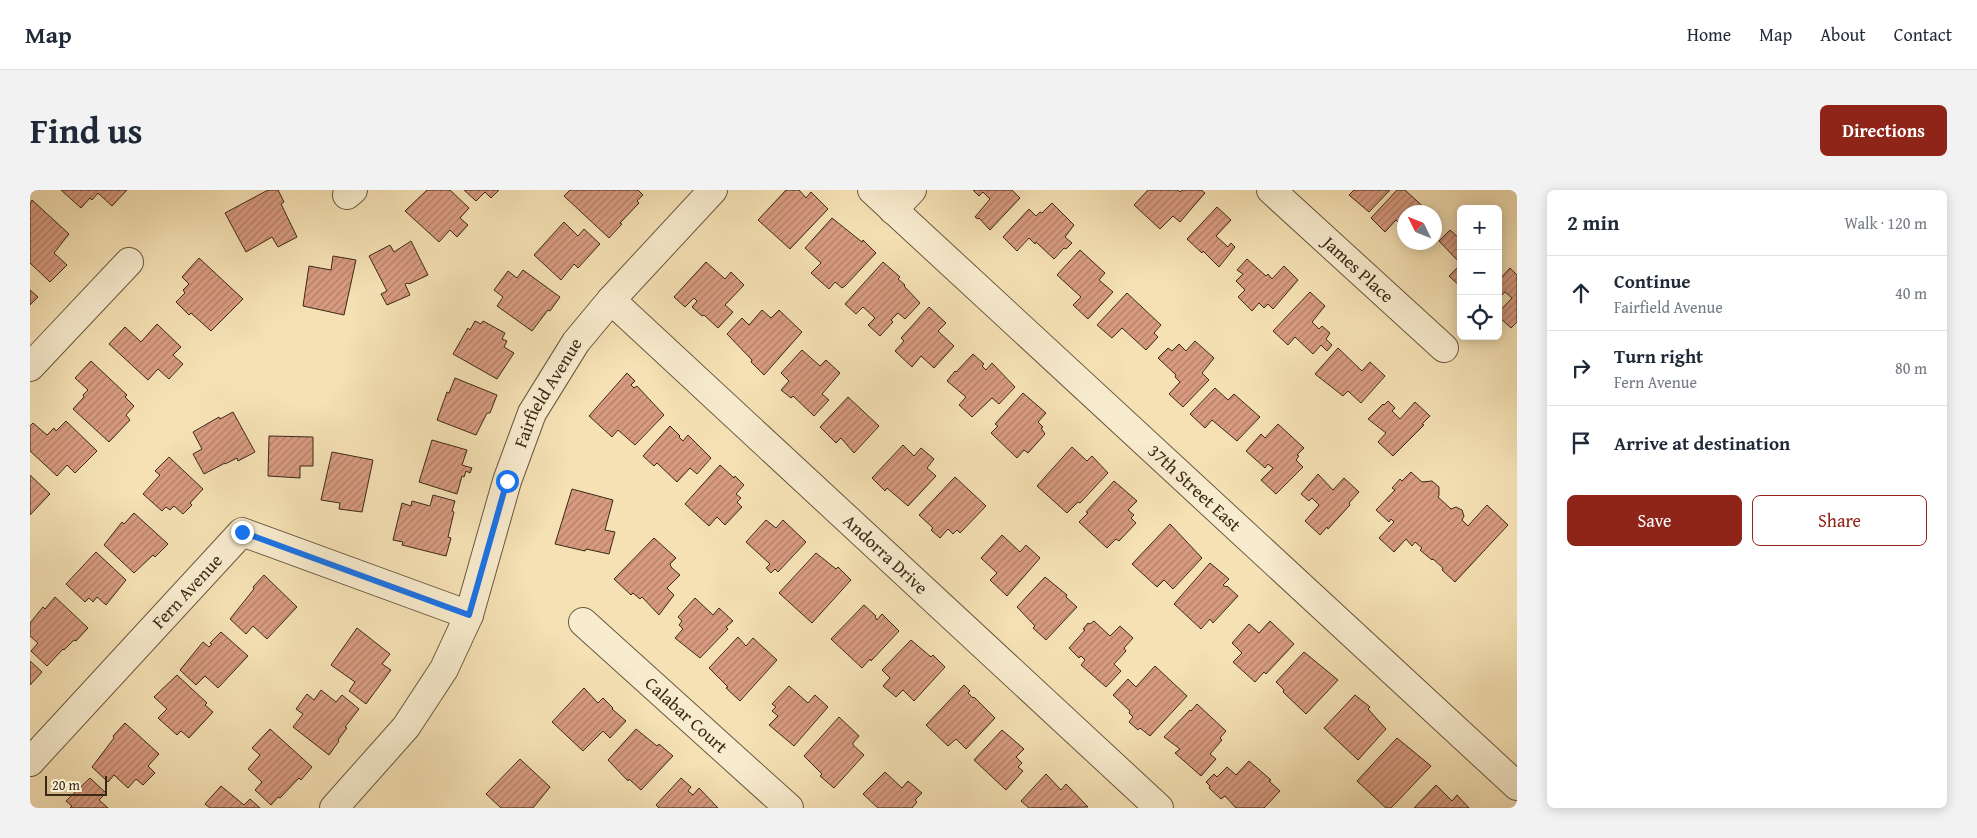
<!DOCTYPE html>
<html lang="en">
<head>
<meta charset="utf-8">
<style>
	body { margin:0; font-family:"Gentium Book Plus",serif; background:#f2f2f3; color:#1f2937 }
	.controls { position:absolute; right:15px; top:15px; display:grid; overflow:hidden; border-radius:8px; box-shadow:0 2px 12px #0003 }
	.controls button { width:45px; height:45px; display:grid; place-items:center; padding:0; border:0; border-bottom:1px solid #e0e1e3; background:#fff; color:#1f2937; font:25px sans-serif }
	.compass { position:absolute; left:1367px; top:15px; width:45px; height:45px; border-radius:50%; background:#fff; box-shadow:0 2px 12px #0003; rotate:313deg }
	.scale { position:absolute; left:15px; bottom:12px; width:62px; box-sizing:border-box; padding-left:5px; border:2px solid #3b2918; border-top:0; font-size:14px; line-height:18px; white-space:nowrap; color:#3b2918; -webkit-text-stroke:4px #f8ecce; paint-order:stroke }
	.stop { position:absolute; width:15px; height:15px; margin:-11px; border:4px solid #1a73e8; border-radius:50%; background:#fff }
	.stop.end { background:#1a73e8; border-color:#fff; box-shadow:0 1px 5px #0008 }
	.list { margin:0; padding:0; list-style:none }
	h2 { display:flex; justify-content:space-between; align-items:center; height:65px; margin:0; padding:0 20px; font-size:21px }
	h2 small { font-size:16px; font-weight:400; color:#747a83 }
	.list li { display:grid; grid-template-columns:32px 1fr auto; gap:15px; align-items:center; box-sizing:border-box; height:75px; padding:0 20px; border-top:1px solid #e0e1e3 }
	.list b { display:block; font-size:19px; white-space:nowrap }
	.list p { margin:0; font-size:16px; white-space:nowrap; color:#747a83 }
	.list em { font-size:16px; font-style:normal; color:#747a83 }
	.actions { display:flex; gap:10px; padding:15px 20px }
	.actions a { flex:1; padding:11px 0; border:1px solid #8f2418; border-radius:8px; text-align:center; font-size:18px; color:#8f2418 }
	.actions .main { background:#8f2418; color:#fff }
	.icon { flex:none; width:28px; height:28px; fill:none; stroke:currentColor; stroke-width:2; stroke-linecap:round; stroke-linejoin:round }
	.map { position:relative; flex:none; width:1487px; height:618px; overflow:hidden; border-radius:8px }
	header { display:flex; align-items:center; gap:30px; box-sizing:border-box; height:70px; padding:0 25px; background:#fff; border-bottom:1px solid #e0e1e3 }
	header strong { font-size:24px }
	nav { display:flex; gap:28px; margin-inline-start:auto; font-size:18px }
	.intro { display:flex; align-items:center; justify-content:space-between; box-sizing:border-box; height:120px; padding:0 30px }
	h1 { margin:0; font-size:35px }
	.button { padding:12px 22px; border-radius:8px; background:#8f2418; color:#fff; font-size:18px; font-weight:700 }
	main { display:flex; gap:30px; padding:0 30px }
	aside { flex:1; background:#fff; border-radius:8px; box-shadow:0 2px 12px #0003 }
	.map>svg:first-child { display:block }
</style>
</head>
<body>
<header>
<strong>Map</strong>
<nav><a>Home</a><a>Map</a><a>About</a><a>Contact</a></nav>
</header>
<div class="intro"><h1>Find us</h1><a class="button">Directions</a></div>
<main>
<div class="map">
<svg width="1487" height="618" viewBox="0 0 1487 618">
	<defs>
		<pattern id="building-hatch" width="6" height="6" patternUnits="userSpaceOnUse" patternTransform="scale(1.25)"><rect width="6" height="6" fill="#d89b80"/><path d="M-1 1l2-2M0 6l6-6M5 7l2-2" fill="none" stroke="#b07e68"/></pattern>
	</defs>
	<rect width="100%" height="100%" fill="#f5e1b4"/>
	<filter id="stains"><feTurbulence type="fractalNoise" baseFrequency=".004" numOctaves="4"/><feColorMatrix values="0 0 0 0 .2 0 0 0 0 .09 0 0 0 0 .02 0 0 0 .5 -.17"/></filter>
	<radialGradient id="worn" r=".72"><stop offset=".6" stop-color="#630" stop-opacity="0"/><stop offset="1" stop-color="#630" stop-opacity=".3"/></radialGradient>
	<g fill="url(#building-hatch)" stroke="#3b2918">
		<path d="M31 0H97L82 16 68 3 62 10 60 8 51 18Z"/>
		<path d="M238 0H248L254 12 251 14 267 47 248 57 242 47 216 62 195 23Z"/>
		<path d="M397 0H420L439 18 430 28 438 35 427 47 420 40 409 52 375 21Z"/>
		<path d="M434 0H469L461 8 455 2 446 11Z"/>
		<path d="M540 0H608L613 5 607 11 609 13 590 33 592 34 579 48 534 6Z"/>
		<path d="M756 0H769L776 8 781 2 798 19 760 59 728 30Z"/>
		<path d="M943 0H982L990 8 960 40 949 28 948 29 945 27 960 9 953 2 949 6Z"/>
		<path d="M1118 0H1147L1150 2 1152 0H1171L1175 3 1150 32 1143 26 1130 39 1104 15Z"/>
		<path d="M1324 0H1360L1339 22 1319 5Z"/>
		<path d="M1367 0H1375L1399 22H1374V38L1366 30 1355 42 1341 28Z"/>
		<path d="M2 10 39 44 24 63 37 75 20 92 0 73V13Z"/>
		<path d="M1022 13 1044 35 1035 47 1042 53 1036 59 1034 58 1024 69 1006 52 1005 54 999 48 987 61 973 47 999 19 1006 26 1010 22 1012 23Z"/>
		<path d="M1187 17 1201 30 1186 46 1198 57 1201 53 1205 57 1189 77 1173 61 1172 63 1157 49Z"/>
		<path d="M802 28 832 52 833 50 846 63 815 96 812 98 805 92 799 99 781 83 791 73 775 58Z"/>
		<path d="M534 32 548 46 554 39 570 54 548 78 544 74 531 90 504 65Z"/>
		<path d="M1420 40 1431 50V74L1409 51Z"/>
		<path d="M381 51 398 85 379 94 378 93 375 94 380 105 357 115 351 104 357 101 339 66 360 55 364 62Z"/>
		<path d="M1050 60 1075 83 1069 90 1083 102 1058 129 1043 115 1051 107 1027 85Z"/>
		<path d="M303 66 326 70 314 125 273 116 279 76 301 80Z"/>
		<path d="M169 68 213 109 181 141 161 123 159 125 146 112 155 103 153 100 159 94 152 87Z"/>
		<path d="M1217 69 1236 86 1238 84 1242 89 1254 76 1268 90 1243 119 1238 114 1234 118 1229 113 1222 121 1208 107 1215 100 1206 91 1213 84 1207 80Z"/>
		<path d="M676 72 695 89 701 82 714 95 695 115 703 122 688 138 674 125 672 126 662 117 667 111 664 108 655 117 644 107Z"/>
		<path d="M853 72 870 87 868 89 875 95 874 96 890 113 875 129 868 123 861 130 863 132 850 146 838 135 845 128 833 117 826 124 815 114Z"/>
		<path d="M1431 74V97L1419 86Z"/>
		<path d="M1480 78 1487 85V132L1481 138 1468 126V123L1482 108 1475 102 1471 106 1468 103V91Z"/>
		<path d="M493 80 530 107 520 121 518 120 502 141 467 116 473 107 464 100 478 81 487 88Z"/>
		<path d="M0 100 8 107 0 115Z"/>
		<path d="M1280 102 1295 116 1282 132 1289 139 1292 136 1300 143 1296 149 1302 155 1297 161 1291 155 1283 164 1265 147 1258 155 1243 141Z"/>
		<path d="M1097 103 1131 135 1124 143 1128 147 1116 160 1092 138 1082 148 1067 135Z"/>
		<path d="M899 117 916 133 908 141 924 156 904 178 891 166 882 177 865 161 874 151 871 148Z"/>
		<path d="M732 120 741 128 749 120 772 142 734 185 721 172 722 170 697 144 712 128 719 135Z"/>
		<path d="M445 131 451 134 453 131 475 143 472 149 477 151 474 157 484 163 467 189 423 164 438 138 440 140Z"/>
		<path d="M127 134 151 157 143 165 153 174 139 189 128 179 118 190 79 154 95 137 111 152Z"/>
		<path d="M1165 151 1184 168 1172 183 1179 190 1153 217 1139 204 1150 192 1145 187 1146 185 1128 168 1138 158 1142 161 1149 154 1156 161Z"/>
		<path d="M1308 158 1332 181 1340 172 1355 186 1331 213 1318 201 1313 206 1285 184Z"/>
		<path d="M772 160 790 176 796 170 810 183 792 204 799 210 784 226 763 206 761 208 751 200 759 191 751 183Z"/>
		<path d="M943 164 954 174 952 176 956 180 962 173 985 197 969 214 962 208 942 227 929 215 936 207 917 191 925 181 926 182Z"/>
		<path d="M61 171 97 205 95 207 104 216 96 225 100 230 79 252 43 219 54 207 53 205 58 200 45 188Z"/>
		<path d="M597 183 605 191 601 195 604 198 607 196 634 225 605 255 588 240 582 247 559 226Z"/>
		<path d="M425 188 467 205 460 223H457L446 245 407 230 417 202 419 203Z"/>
		<path d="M1185 198 1198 210 1204 204 1230 227 1207 251 1182 230 1175 238 1160 224Z"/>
		<path d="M993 203 1016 223 1008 232 1013 237 1011 238 1015 244 998 263 994 260 987 268 961 243 968 236 965 234Z"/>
		<path d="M818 207 849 236 824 263 811 248 806 253 790 237Z"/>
		<path d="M1358 211 1365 218 1362 221 1370 229 1385 212 1400 226 1392 234 1394 235 1363 266 1348 252 1356 243 1338 229 1353 214 1354 215Z"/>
		<path d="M203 222 225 262 208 271 207 268 195 274V273L174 284 163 264 172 259 163 242 189 227 190 229Z"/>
		<path d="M36 231 67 261 45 283 37 275 27 286 0 261V236L3 233 17 245 24 238 26 241Z"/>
		<path d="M1248 234 1274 258 1267 265 1269 266 1266 270 1273 277 1246 304 1231 290 1243 278 1238 274 1235 278 1216 261 1231 244 1235 248Z"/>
		<path d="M640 236 650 246 649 247 653 251 658 245 681 268 667 284 660 278 647 292 627 273 624 276 613 266Z"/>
		<path d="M239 246 283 247V276H270V288L238 286Z"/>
		<path d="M402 250 437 260 432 275 442 278 440 283 436 281 434 287 432 286 427 304 389 292Z"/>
		<path d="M873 255 884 266 891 258 904 269 897 278 906 286 878 316 857 298 855 301 842 288Z"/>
		<path d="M1042 257 1057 271 1062 266 1078 283 1050 313 1048 312 1037 323 1007 296Z"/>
		<path d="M302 262 343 270 332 322 309 319 310 313 291 310Z"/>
		<path d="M139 267 173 299 160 313 162 315 153 324 144 316 140 320 136 317 132 321 113 304 130 285 125 281Z"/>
		<path d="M690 275 704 288 705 286 714 295 706 304 711 308 707 312 712 317 695 335 687 327 679 336 655 314Z"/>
		<path d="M1381 282 1392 292 1402 291 1409 297V305L1408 307 1421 319 1426 317 1432 320 1434 326 1432 330 1438 336 1457 315 1478 335 1425 392 1412 380 1413 378 1403 369 1402 370 1390 360 1392 358 1385 352 1382 356 1376 349 1364 362 1349 348 1364 332 1361 329 1359 332 1346 320 1365 300 1362 298 1370 289 1372 291Z"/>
		<path d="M1288 284 1303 300 1314 288 1329 302 1319 313 1320 315 1298 339 1297 337 1290 345 1275 331 1289 315 1282 308 1279 311 1271 304Z"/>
		<path d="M0 285 20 304 0 325Z"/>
		<path d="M925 287 956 316 930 343 927 340 923 344 918 339 910 348 901 340 903 338 889 325Z"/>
		<path d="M1084 291 1107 311 1098 320 1104 325 1101 328 1106 333 1089 351 1086 349 1077 358 1049 332 1058 323 1056 322Z"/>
		<path d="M542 299 583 310 575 340 585 342 579 364 556 359 555 361 525 354Z"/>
		<path d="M403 305 425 311 422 321 424 322 418 347 421 348 416 366 372 355 373 352 363 350 372 313 381 316 382 311 400 316Z"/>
		<path d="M104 323 138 354 125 367 123 365 104 383 74 355 92 332 94 334Z"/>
		<path d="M736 330 746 338 753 330 776 352 748 382 745 379 741 383 736 378 740 374 716 352Z"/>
		<path d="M1140 334 1172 368 1143 399 1134 390 1127 397 1102 374Z"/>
		<path d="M972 345 990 362 996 355 1010 368 977 406 960 390 967 383 951 368Z"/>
		<path d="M624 348 646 368 640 374 641 377 650 385 637 398 644 405 629 425 612 407 610 409 603 403 601 405 584 389Z"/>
		<path d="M66 362 96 390 76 415 67 407 63 412 59 408 55 412 36 394Z"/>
		<path d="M786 363 806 379 808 377 821 390 782 433 749 403Z"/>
		<path d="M1180 373 1199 389 1193 395 1196 397 1197 396 1208 406 1183 433 1180 429 1171 439 1144 414Z"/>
		<path d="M234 385 267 417 237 449 223 436 216 444 200 429 224 399 223 397Z"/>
		<path d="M1015 387 1037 405 1036 407 1047 417 1016 450 1003 438 1005 436 987 417Z"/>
		<path d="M25 407 58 438 46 451 44 450 34 460 33 459 17 476 1 461 8 453 0 446V433L13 417 15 419Z"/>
		<path d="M665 408 683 425 689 418 703 431 696 437 698 439 670 468 645 448 653 439 649 435 652 431 648 427Z"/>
		<path d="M834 415 846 426 845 427 847 430 852 424 869 441 841 471 840 469 832 478 801 449Z"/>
		<path d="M1064 431 1080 446 1090 436 1103 448 1094 458 1096 461 1084 474 1091 481 1076 497 1051 475 1055 470 1051 466 1049 468 1039 458 1055 440 1053 439 1058 433 1060 434Z"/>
		<path d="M1240 431 1264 454 1236 484 1234 482 1225 492 1203 472 1212 463 1202 453 1219 434 1229 443Z"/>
		<path d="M327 438 360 464 352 474 361 480 336 514 319 501 325 492 301 475Z"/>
		<path d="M191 442 218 466 188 498 175 486 166 495 150 480 173 452 179 457 182 454 180 453Z"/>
		<path d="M708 447 716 456 723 448 747 470 710 511 696 498 698 497 679 478Z"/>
		<path d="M881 450 901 467 903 465 915 477 884 511 873 500 866 507 853 496 860 488 852 480Z"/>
		<path d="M1274 462 1308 490 1276 524 1253 502 1254 500 1246 492Z"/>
		<path d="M0 471 12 482 0 495Z"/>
		<path d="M1125 476 1157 506 1120 546 1110 538 1108 540 1099 532 1103 527 1099 523 1100 521 1083 505 1098 489 1106 497Z"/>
		<path d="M147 485 177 513 175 515 183 522 159 548 151 541 147 545 128 528 137 519 124 507Z"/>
		<path d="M934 495 940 501 938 503 943 508 944 507 965 528 936 559 926 549 918 556 896 535Z"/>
		<path d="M759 496 778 513 785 505 798 517 764 556 739 535 748 526 742 521 746 517 742 514Z"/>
		<path d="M554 498 568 513 573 508 583 518 582 519 596 531 580 548 573 541 553 561 522 532Z"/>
		<path d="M291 500 306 512 312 505 329 519 315 537 317 538 308 550 309 551 299 565 263 537 273 524 266 519 277 504 284 510Z"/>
		<path d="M1325 505 1340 517 1338 519 1356 539 1328 570 1294 538Z"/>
		<path d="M1167 514 1196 541 1190 548 1192 550 1180 564 1186 569 1171 586 1145 563 1150 559 1134 547 1160 520 1161 521Z"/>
		<path d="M809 527 829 546 823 553V555L834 565 804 598 790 586 792 584 774 566Z"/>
		<path d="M95 533 129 564 118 576 125 583 113 595 106 589 98 598 84 585 78 592 62 577 84 548 83 546Z"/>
		<path d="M240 539 282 577 271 590 269 588 250 608 248 607 241 615 225 600 232 592 218 579 230 565 222 558Z"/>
		<path d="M606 539 627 556 629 554 643 566 611 600 599 589 598 591 578 570Z"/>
		<path d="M972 540 994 559 986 567 992 573 988 577 993 581 976 600 944 570Z"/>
		<path d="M1367 548 1401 576 1361 618H1356L1327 591Z"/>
		<path d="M490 569 520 597 503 618H471L456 604Z"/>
		<path d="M1219 571 1241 590 1239 591 1250 601 1234 618H1206L1195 606 1191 609 1179 598 1180 596 1176 592 1184 584 1187 587 1197 577 1206 585Z"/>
		<path d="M855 582 872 598 878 591 892 603 885 610 887 612 882 618H848L833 604Z"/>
		<path d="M1016 584 1031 600 1036 594 1058 617 999 618 991 611Z"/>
		<path d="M60 588 76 603 69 610 78 618H40L42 616 36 611Z"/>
		<path d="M651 588 661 597 658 601 663 605 669 598 688 618H629L626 615Z"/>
		<path d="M1406 595 1422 611 1427 605 1439 618H1384Z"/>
		<path d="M191 596 214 615 220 609 230 618H180L175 614Z"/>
	</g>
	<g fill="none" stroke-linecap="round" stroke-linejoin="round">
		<g stroke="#6a573f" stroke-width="30">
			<g id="minor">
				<path id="s1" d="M842 0 1487 596"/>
				<path id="s2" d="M1241 0 1414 158"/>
				<path d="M317 5 323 0"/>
				<path d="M863 20 882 0"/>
				<path id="s3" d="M581 110 1129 618"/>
				<path d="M0 177 99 72"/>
				<path id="s4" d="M553 432 759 618"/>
				<path id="s5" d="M0 572 212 342 439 425"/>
				<path id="s6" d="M304 618 376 537 414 479 439 425 477 291 502 223 546 152 581 110 683 0"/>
			</g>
		</g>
		<use href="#minor" stroke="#f8ecce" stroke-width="28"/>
	</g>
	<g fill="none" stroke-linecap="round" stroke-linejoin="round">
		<path stroke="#1a73e8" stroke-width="6" d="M212 342 439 425 477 291"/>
	</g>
	<g text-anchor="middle" stroke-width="4" stroke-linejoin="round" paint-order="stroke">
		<g font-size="18" fill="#3b2918" stroke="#f8ecce">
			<text dy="6" stroke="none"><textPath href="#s2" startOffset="118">James Place</textPath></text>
			<text dy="6" stroke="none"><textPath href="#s6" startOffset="474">Fairfield Avenue</textPath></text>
			<text dy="6" stroke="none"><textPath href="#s1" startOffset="439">37th Street East</textPath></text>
			<text dy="6" stroke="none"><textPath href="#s3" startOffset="374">Andorra Drive</textPath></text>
			<text dy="6" stroke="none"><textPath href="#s5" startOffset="232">Fern Avenue</textPath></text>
			<text dy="6" stroke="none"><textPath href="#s4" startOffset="139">Calabar Court</textPath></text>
		</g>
	</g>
	<rect width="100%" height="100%" filter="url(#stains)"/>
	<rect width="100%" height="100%" fill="url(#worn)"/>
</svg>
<div class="controls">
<button>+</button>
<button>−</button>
<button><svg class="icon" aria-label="locate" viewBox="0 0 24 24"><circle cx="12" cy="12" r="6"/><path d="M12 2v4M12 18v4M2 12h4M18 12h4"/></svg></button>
</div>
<svg class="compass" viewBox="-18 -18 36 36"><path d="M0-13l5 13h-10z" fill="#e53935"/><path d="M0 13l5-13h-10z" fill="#747a83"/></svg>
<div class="scale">20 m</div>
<div class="stop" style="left:477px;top:291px"></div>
<div class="stop end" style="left:212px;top:342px"></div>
</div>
<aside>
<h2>2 min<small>Walk · 120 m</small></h2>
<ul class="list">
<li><svg class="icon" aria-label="ahead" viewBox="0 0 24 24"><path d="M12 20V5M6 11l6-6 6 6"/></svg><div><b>Continue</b><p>Fairfield Avenue</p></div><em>40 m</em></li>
<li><svg class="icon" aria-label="right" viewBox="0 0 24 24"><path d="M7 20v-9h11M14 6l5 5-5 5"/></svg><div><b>Turn right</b><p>Fern Avenue</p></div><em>80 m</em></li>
<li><svg class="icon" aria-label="arrive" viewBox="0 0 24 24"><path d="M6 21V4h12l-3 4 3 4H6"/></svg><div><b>Arrive at destination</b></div></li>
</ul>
<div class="actions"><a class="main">Save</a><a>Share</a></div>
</aside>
</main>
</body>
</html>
